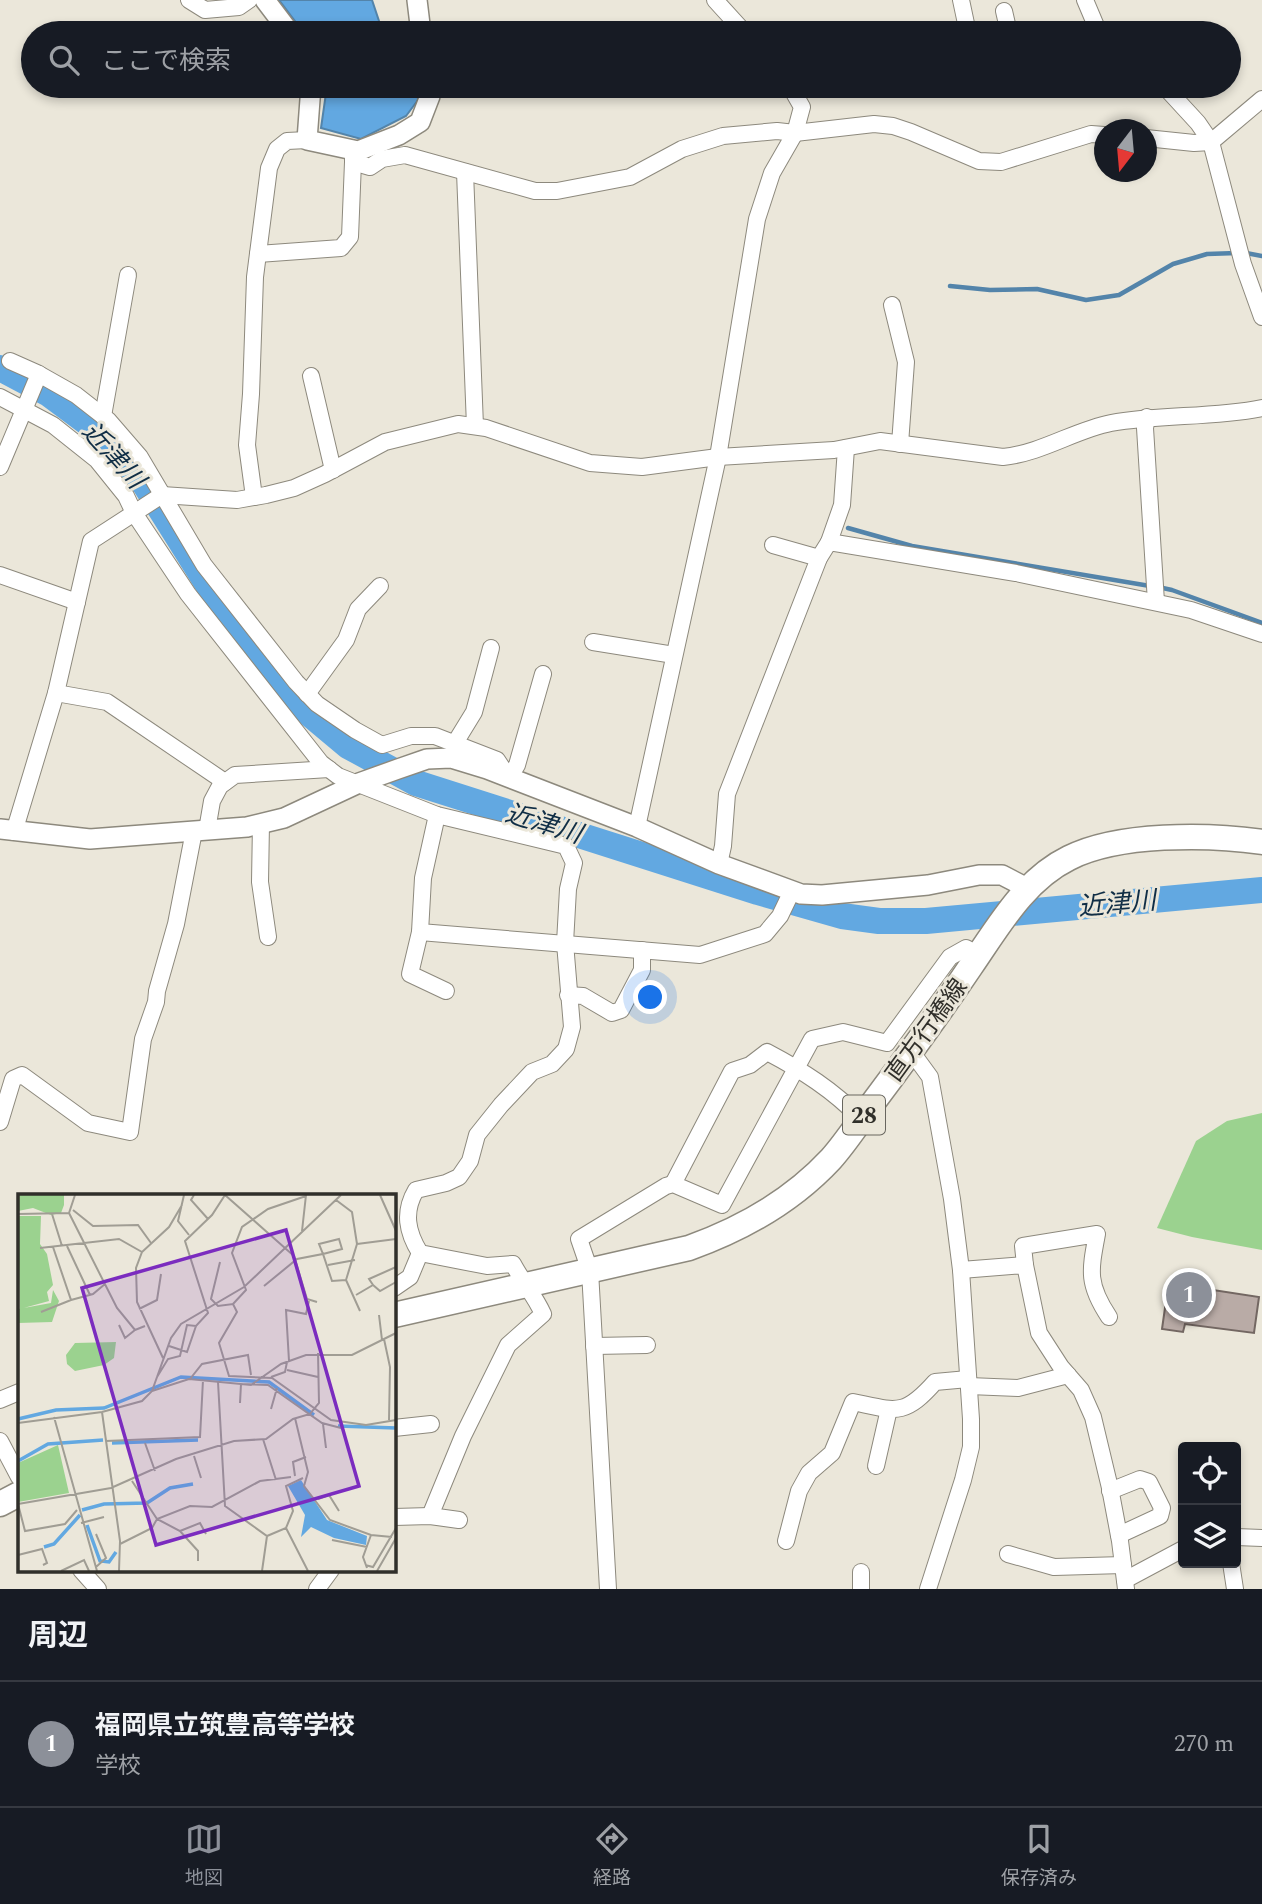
<!DOCTYPE html>
<html lang="ja">
<head>
<meta charset="utf-8">
<style>
	body { margin:0; font-family:Spectral,"Noto Sans JP",serif; background:#20242c; color:#f1f3f6 }
	.controls { position:absolute; right:21px; bottom:21px; display:grid; overflow:hidden; border-radius:7px; box-shadow:0 4px 10px #0003 }
	.controls button { width:63px; height:63px; display:grid; place-items:center; padding:0; border:0; border-bottom:2px solid #363941; background:#171b24; color:#f1f3f6; font:35px sans-serif }
	.compass { position:absolute; left:1094px; top:119px; width:63px; height:63px; border-radius:50%; background:#171b24; box-shadow:0 4px 10px #0003; rotate:196deg }
	.you { position:absolute; left:651px; top:998px; width:24px; height:24px; margin:-18px; border:5px solid #fff; border-radius:50%; background:#1a73e8; box-shadow:0 0 0 10px #1a73e833 }
	.badge { display:grid; place-items:center; width:46px; height:46px; border-radius:50%; background:#8c9099; color:#fff; font-size:23px; font-weight:700 }
	.pin { position:absolute; translate:-50% -50%; border:4px solid #fff; box-shadow:0 2px 7px #0006 }
	.list { margin:0; padding:0; list-style:none }
	h2 { display:flex; justify-content:space-between; align-items:center; height:91px; margin:0; padding:0 28px; font-size:30px }
	h2 small { font-size:23px; font-weight:400; color:#9ea1a6 }
	.list li { display:grid; grid-template-columns:46px 1fr auto; gap:21px; align-items:center; box-sizing:border-box; height:126px; padding:0 28px; border-top:2px solid #363941 }
	.list b { display:block; font-size:26px; white-space:nowrap }
	.list p { margin:0; font-size:23px; white-space:nowrap; color:#9ea1a6 }
	.list em { font-size:23px; font-style:normal; color:#9ea1a6 }
	.icon { flex:none; width:38px; height:38px; fill:none; stroke:currentColor; stroke-width:2; stroke-linecap:round; stroke-linejoin:round }
	.map { position:relative; flex:none; width:1262px; height:1589px; overflow:hidden }
	.search { position:absolute; background:#171b24; box-shadow:0 4px 10px #0003; left:21px; right:21px; top:21px; height:77px; display:flex; align-items:center; gap:18px; box-sizing:border-box; padding:0 24px; border-radius:38px; color:#9ea1a6; font-size:26px }
	.sheet { height:217px; background:#171b24 }
	nav { display:flex; justify-content:space-around; align-items:center; box-sizing:border-box; height:98px; border-top:2px solid #363941; background:#171b24; font-size:19px; color:#9ea1a6 }
	nav a { display:grid; justify-items:center; gap:4px }
	nav .on { color:#8c9099 }
	.map>svg:first-child { display:block }
</style>
</head>
<body>
<div class="map">
<svg width="1262" height="1589" viewBox="0 0 1262 1589">
	<rect width="100%" height="100%" fill="#ebe7da"/>
	<path fill="#9bd28f" d="M1262 1113V1250L1192 1237 1157 1228 1196 1141 1227 1121Z"/>
	<g fill="#62a8e1" stroke="#5384aa" stroke-width="2">
		<path d="M279 0H372L383 33H304Z"/>
		<path d="M327 86H417L418 100 406 116 361 139 321 128Z"/>
	</g>
	<g fill="none" stroke-linecap="round" stroke-linejoin="round">
		<g stroke="#5384aa" stroke-width="4.5">
			<path d="M1246 253 1262 256"/>
			<path d="M950 286 990 290 1037 289 1086 300 1119 295 1173 264 1207 254 1237 253"/>
			<path d="M848 528 912 546 1150 586"/>
			<path d="M1158 587 1172 590 1262 623"/>
		</g>
		<path stroke="#62a8e1" stroke-width="26" d="M0 368 49 394 100 432 144 483 220 604 287 695 348 746 416 783 758 892 842 916 879 921H926L1262 890"/>
	</g>
	<path fill="#b9aba6" stroke="#736762" stroke-width="2" d="M1200 1288 1259 1297 1254 1333 1185 1324 1183 1332 1162 1329 1167 1294 1199 1299Z"/>
	<g fill="none" stroke-linecap="round" stroke-linejoin="round">
		<g stroke="#8d897d" stroke-width="18">
			<g id="minor">
				<path d="M189 0 205 10 239 7 249 0"/>
				<path d="M715 0 745 33"/>
				<path d="M961 0 968 33"/>
				<path d="M1085 0 1099 33"/>
				<path d="M1004 11 1009 33"/>
				<path d="M1164 86 1198 123 1211 142 1243 264 1262 317"/>
				<path d="M1146 138 1194 143 1211 142 1262 99"/>
				<path d="M353 149V162L370 167 382 159 405 155 535 191H557L630 177 682 149 723 136 777 131 795 133 874 124 893 126 911 132 979 161 1001 162 1091 134 1104 135"/>
				<path d="M465 172 475 426"/>
				<path d="M258 254 341 248 350 237 353 162"/>
				<path d="M892 305 906 362 900 444"/>
				<path d="M10 361 37 373 76 395 108 420 140 457 204 565 296 682 317 704 355 730 382 745 411 736H435L497 760 509 778 517 765 543 674"/>
				<path d="M311 376 333 470"/>
				<path d="M0 397 53 425 97 460 126 496 134 513 188 594 321 763 338 776 437 815 566 846 574 863 568 889 565 943 572 1027 566 1049 552 1064 532 1072 501 1105 477 1135 470 1161 459 1177 446 1183 416 1190C403 1212 407 1232 420 1253L487 1266 513 1264C522 1281 535 1296 543 1314L508 1345 463 1436 430 1516"/>
				<path d="M103 416 128 275"/>
				<path d="M1147 417 1145 428 1156 602"/>
				<path d="M0 467 39 374"/>
				<path d="M254 497 247 445 251 394 255 277 269 168 277 149 287 141 307 140"/>
				<path d="M829 542 842 505 846 448"/>
				<path d="M773 545 819 558"/>
				<path d="M0 575 77 602"/>
				<path d="M593 642 674 655"/>
				<path d="M56 693 107 702 225 782"/>
				<path d="M307 694 346 640 358 609 380 586"/>
				<path d="M455 743 474 712 491 648"/>
				<path d="M437 815 423 878 420 932 700 955 765 934 780 916 792 891"/>
				<path d="M261 823 260 882 268 937"/>
				<path d="M637 827 718 457 757 219 772 173 795 133 802 107 790 86"/>
				<path d="M207 830 212 801 220 786 235 775 329 769"/>
				<path d="M14 832 56 693 91 541 162 495 237 500 266 495 294 488 325 474 385 442 458 424 486 428 590 463 642 467 718 457 834 450 880 441 1003 457C1042 453 1075 430 1111 423 1161 414 1213 418 1262 408"/>
				<path d="M719 864 723 846 727 794 819 558 829 542 1016 573 1191 610 1262 634"/>
				<path d="M420 932 410 974 446 991"/>
				<path d="M568 995 583 996 612 1013 621 1010 642 970V950"/>
				<path d="M911 1051 930 1077 952 1199 961 1270 971 1419V1447L963 1480 928 1589"/>
				<path d="M0 1122 13 1079 22 1075 88 1123 130 1132 143 1039 156 1002 157 991 176 924 194 831"/>
				<path d="M673 1184 732 1071 750 1065 767 1052C803 1071 833 1090 861 1119"/>
				<path d="M1025 1265 1023 1246 1097 1234C1090 1271 1087 1284 1109 1317"/>
				<path d="M961 1270 1025 1265 1039 1333 1061 1367 1081 1390 1093 1417 1110 1488 1120 1541 1126 1589"/>
				<path d="M394 1288 410 1277 420 1253"/>
				<path d="M594 1346 647 1345"/>
				<path d="M969 1386 1018 1388 1068 1375"/>
				<path d="M0 1400 19 1392"/>
				<path d="M394 1428 431 1424"/>
				<path d="M0 1441 19 1477"/>
				<path d="M876 1466 889 1409"/>
				<path d="M1110 1491 1140 1479 1149 1482 1162 1508 1160 1516 1119 1535"/>
				<path d="M394 1517 430 1516 459 1520"/>
				<path d="M1236 1537 1262 1538"/>
				<path d="M786 1541 799 1491 809 1473 832 1453 853 1402C896 1411 904 1417 935 1382L968 1379"/>
				<path d="M1008 1554 1054 1567 1123 1565"/>
				<path d="M1231 1563 1235 1589"/>
				<path d="M81 1570 98 1589"/>
				<path d="M861 1572V1589"/>
				<path d="M1125 1580 1183 1549"/>
				<path d="M317 1589 331 1570"/>
				<path d="M608 1589 590 1271 579 1239 666 1186 673 1184 722 1205 812 1039 843 1032 887 1043 950 957 966 948 979 955"/>
			</g>
		</g>
		<g stroke="#8d897d" stroke-width="22">
			<g id="tertiary">
				<path d="M265 0 290 33"/>
				<path d="M417 0 421 33"/>
				<path d="M311 86 307 140 358 151 399 135 420 122 430 96 428 86"/>
				<path d="M0 829 90 839 247 827 284 818 359 783 398 769 427 759 451 758 487 769 637 827 719 864 801 894 822 895 928 885 979 875H1002L1027 888"/>
			</g>
		</g>
		<g stroke="#8d897d" stroke-width="27">
			<g id="primary">
				<path d="M394 1315 689 1248C742 1229 792 1201 831 1159 847 1141 861 1119 875 1100 908 1056 940 1012 971 966 998 927 1024 880 1069 858 1118 833 1208 834 1262 842"/>
				<path d="M0 1504 19 1494"/>
			</g>
		</g>
		<use href="#minor" stroke="#fff" stroke-width="16"/>
		<use href="#tertiary" stroke="#fff" stroke-width="19"/>
		<use href="#primary" stroke="#fff" stroke-width="24"/>
	</g>
	<g text-anchor="middle" stroke-width="6" stroke-linejoin="round" paint-order="stroke">
		<rect fill="#ebe7da" stroke="#68665f" stroke-width="2" x="843" y="1095.5" width="42" height="39" rx="5"/>
		<g font-size="23" font-weight="bold" fill="#302f2a">
			<text x="864" y="1123">28</text>
		</g>
		<g font-size="24" fill="#302f2a" stroke="#ebe7da">
			<text transform="translate(926 1030) rotate(-54)" y="8">直方行橋線</text>
		</g>
		<g font-size="26" font-style="italic" fill="#102e46" stroke="#ebe7da">
			<text transform="translate(114 455) rotate(48)" y="9">近津川</text>
			<text transform="translate(544 823) rotate(17)" y="9">近津川</text>
			<text transform="translate(1117 903) rotate(-5)" y="9">近津川</text>
		</g>
	</g>
	<g transform="translate(18 1194)">
		<rect width="378" height="378" fill="#ebe7da"/>
		<path d="M0 1H46V11L43 19 33 21 15 14 0 17ZM0 22H23L22 50 29 60 35 91 29 98 31 107 2 115ZM35 96 41 107 34 128 0 129V115L33 109ZM98 148 96 164 86 171 57 177 49 170 48 161 57 149ZM40 251 51 299 0 308V269Z" fill="#9bd28f"/>
		<path d="M283 286 309 326 349 342 348 351 316 344 293 333 283 343 287 321 270 292Z" fill="#62a8e1"/>
		<path fill="none" stroke="#62a8e1" stroke-width="3.5" d="M0 225 38 216 86 214 163 183 251 188 296 221M320 232 378 234M94 249 180 246M0 267 30 250 85 246M64 316 86 310 129 309 152 294 175 290M69 331 82 367 91 368 98 358M26 353 36 350 62 321"/>
		<path fill="none" stroke="#a09d94" stroke-width="2" d="M166 1 160 27 171 41M176 1 173 6 190 25M207 1 276 62 289 105 299 108M362 1 378 37M318 6 334 18 339 50 328 86M55 16 75 32 120 31 133 49M51 19 99 114 117 136 127 132M0 20 51 19 57 1M34 20 44 52M284 37 288 1M321 45 324 55 305 60 301 50ZM339 50 378 45M49 52 72 101M35 53 53 106 75 100 87 90M22 54 101 45 124 58M202 68 193 105 200 112 215 110 219 118 201 149 211 182 254 184 313 226 348 231 378 226M310 71 337 66M328 86 342 117M355 91 362 97 378 88M246 92 279 65 305 60 314 87 328 86M338 101 355 91 351 85 378 73M215 110 228 96 214 59 224 33 250 15 288 2M121 115 139 106 143 80M23 118 53 106M361 121 364 146M101 131 107 144 117 136M366 145 372 173 371 226M151 152 169 158 178 132M145 164 119 108 118 74 124 58 151 33 164 11M271 167 268 116 288 120 291 107M269 176 300 183M139 183 150 165 162 162 169 131 178 132 190 119 167 47 194 21 207 1M253 183 267 178 269 168M172 185 184 170 230 161 233 181M200 188 207 312 249 342 268 334 275 317 268 292 285 284M134 197 171 185 233 191 263 170 288 161H334L378 139M222 209 223 190 250 191 304 229 323 234M253 215 259 194M84 218 102 347 101 377M36 223 79 377M277 224 290 278 286 292 312 326 353 341 374 343M0 229 84 218 124 207 134 197 153 144 163 130 226 93 323 1M305 230 308 254M245 245 258 286M88 247 182 243 185 186M127 249 137 277M176 262 183 284M277 282 275 268 288 263M114 287 139 325 162 337 180 357V367M300 305 311 301 321 317M0 310 93 294 158 265 216 247 248 245 275 225 292 220 301 209 300 159M0 310 7 337 47 330 59 316M63 329 86 323M268 334 290 377M162 337 182 329 188 340M78 340 88 364 78 373M314 346 349 353M102 350 134 334 139 325 172 312 194 313 242 287 273 283M0 361 24 355 29 369 25 371M347 371 355 373 378 334M349 374 345 363 353 341M43 377 66 366 71 377M244 377 249 342M359 377 378 344"/>
		<path fill="#7b2cbf" fill-opacity="0.15" stroke="#7b2cbf" stroke-width="3.5" d="M268 36 341 292 138 351 64 94Z"/>
		<rect width="378" height="378" fill="none" stroke="#302f2a" stroke-width="3.5"/>
	</g>
</svg>
<div class="controls">
<button><svg class="icon" aria-label="locate" viewBox="0 0 24 24"><circle cx="12" cy="12" r="6"/><path d="M12 2v4M12 18v4M2 12h4M18 12h4"/></svg></button>
<button><svg class="icon" aria-label="layers" viewBox="0 0 24 24"><path d="M12 4l9 5-9 5-9-5zM3 14l9 5 9-5"/></svg></button>
</div>
<svg class="compass" viewBox="-18 -18 36 36"><path d="M0-13l5 13h-10z" fill="#e53935"/><path d="M0 13l5-13h-10z" fill="#9ea1a6"/></svg>
<div class="you"></div>
<div class="pin badge" style="left:1189px;top:1295px">1</div>
<div class="search"><svg class="icon" aria-label="search" viewBox="0 0 24 24"><circle cx="10" cy="10" r="6"/><path d="M15 15l6 6"/></svg>ここで検索</div>
</div>
<section class="sheet">
<h2>周辺<small></small></h2>
<ul class="list">
<li><span class="badge">1</span><div><b>福岡県立筑豊高等学校</b><p>学校</p></div><em>270 m</em></li>
</ul>
</section>
<nav>
<a class="on"><svg class="icon" aria-label="map" viewBox="0 0 24 24"><path d="M3 6l6-2 6 2 6-2v14l-6 2-6-2-6 2zM9 4v14M15 6v14"/></svg>地図</a>
<a><svg class="icon" aria-label="directions" viewBox="0 0 24 24"><path d="M12 3l9 9-9 9-9-9zM9 14v-3h6M13 9l2 2-2 2"/></svg>経路</a>
<a><svg class="icon" aria-label="saved" viewBox="0 0 24 24"><path d="M7 4h10v16l-5-4-5 4z"/></svg>保存済み</a>
</nav>
</body>
</html>
